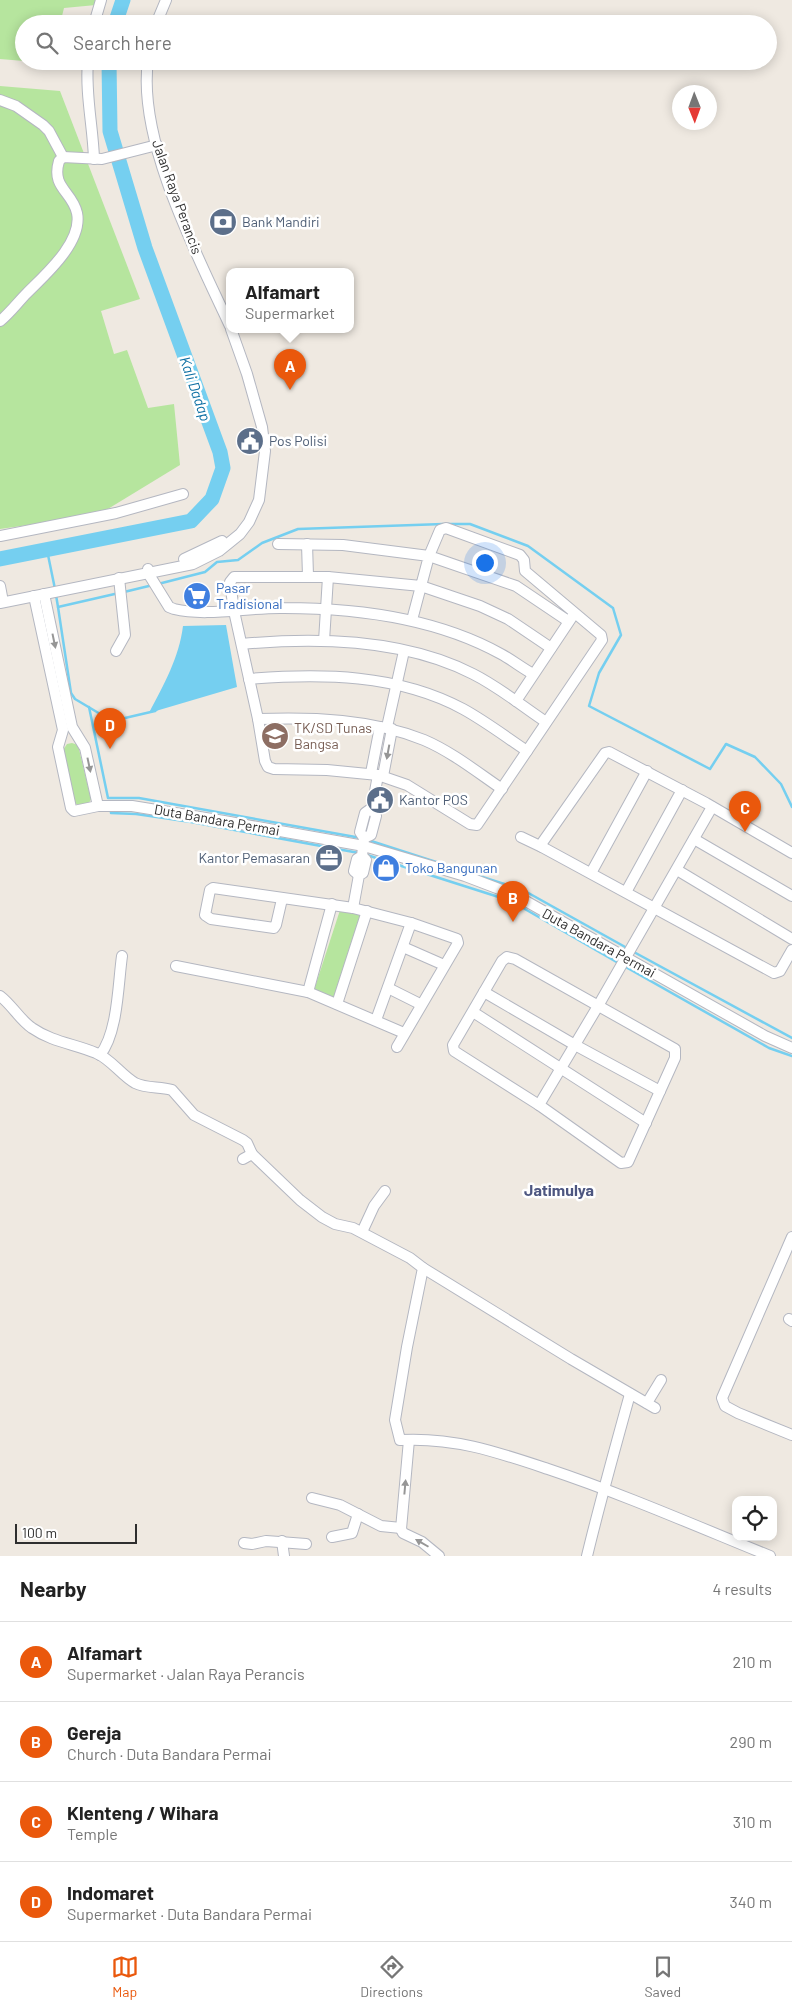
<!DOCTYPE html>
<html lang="en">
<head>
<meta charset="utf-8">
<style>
	body { margin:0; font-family:Barlow,sans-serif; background:#f6f6f6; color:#222 }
	.controls { position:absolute; right:15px; bottom:15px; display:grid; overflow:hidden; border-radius:10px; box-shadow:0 2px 12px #0003 }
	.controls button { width:45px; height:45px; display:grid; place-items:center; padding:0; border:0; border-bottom:1px solid #e0e0e0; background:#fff; color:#222; font:25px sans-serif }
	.compass { position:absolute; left:672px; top:85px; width:45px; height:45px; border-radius:50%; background:#fff; box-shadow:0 2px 12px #0003; rotate:179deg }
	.scale { position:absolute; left:15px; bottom:12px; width:122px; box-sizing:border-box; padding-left:5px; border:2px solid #2e2e2e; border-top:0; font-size:14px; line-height:18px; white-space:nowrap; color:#2e2e2e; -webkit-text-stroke:4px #fff; paint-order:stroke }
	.you { position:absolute; left:484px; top:562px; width:18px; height:18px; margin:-12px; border:4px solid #fff; border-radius:50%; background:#1a73e8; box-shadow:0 0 0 8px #1a73e833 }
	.badge { display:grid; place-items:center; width:32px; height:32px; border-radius:50%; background:#ea580c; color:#fff; font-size:16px; font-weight:700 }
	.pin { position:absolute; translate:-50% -41px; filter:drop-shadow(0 1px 2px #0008) }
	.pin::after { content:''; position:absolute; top:26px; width:18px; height:15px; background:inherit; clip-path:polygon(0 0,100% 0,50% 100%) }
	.popup { position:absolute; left:226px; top:268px; width:128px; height:65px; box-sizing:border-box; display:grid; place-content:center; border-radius:10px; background:#fff; filter:drop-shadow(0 1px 4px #0005); font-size:16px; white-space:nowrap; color:#767676 }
	.popup b { font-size:19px; color:#222 }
	.popup::after { content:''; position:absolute; left:50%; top:100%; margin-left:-10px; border:10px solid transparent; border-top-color:#fff }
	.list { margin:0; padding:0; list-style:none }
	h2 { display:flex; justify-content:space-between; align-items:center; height:65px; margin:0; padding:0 20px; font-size:21px }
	h2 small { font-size:16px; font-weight:400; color:#767676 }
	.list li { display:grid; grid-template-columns:32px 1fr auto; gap:15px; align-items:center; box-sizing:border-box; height:80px; padding:0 20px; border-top:1px solid #e0e0e0 }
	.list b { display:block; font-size:19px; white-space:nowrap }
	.list p { margin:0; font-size:16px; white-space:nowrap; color:#767676 }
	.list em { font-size:16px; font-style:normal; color:#767676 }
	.icon { flex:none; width:28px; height:28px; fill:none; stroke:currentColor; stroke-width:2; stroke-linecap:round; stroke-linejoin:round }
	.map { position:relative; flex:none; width:792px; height:1556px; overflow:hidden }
	.search { position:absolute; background:#fff; box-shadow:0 2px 12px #0003; left:15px; right:15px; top:15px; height:55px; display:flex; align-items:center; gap:12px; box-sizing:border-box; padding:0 18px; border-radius:28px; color:#767676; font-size:19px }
	.sheet { height:385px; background:#fff }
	nav { display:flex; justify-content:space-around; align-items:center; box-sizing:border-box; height:70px; border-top:1px solid #e0e0e0; background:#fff; font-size:14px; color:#767676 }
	nav a { display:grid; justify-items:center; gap:2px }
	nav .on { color:#ea580c }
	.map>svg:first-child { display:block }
</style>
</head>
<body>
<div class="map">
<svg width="792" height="1556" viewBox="0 0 792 1556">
	<rect width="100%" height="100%" fill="#efe9e1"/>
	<g fill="#b6e59e">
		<path d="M0 0H97L96 5 64 8 60 24H24V61L0 59Z"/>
		<path d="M0 86 60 91 140 299 101 311 114 354 127 350 148 408 174 404 180 465 98 515 0 529Z"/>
		<path d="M72 743 78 745 91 799 88 805 81 807 75 803 63 750 67 744Z"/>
		<path d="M341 907 361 914 335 998 314 990Z"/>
	</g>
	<path fill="#75cff0" d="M226 625 237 687 149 713C164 684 179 658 183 626Z"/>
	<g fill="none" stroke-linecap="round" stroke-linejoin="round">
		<g stroke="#75cff0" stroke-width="2.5">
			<path d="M448 524H470L528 546 613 608 621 635 599 673 589 706 710 769 726 744 755 757 781 784 792 807"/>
			<path d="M47 550 55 589"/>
			<path d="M158 584 205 572 217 562 238 560 262 543 298 529 443 524"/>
			<path d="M124 592 153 585"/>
			<path d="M56 595 58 607 119 593"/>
			<path d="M58 607 71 693 75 699 112 721 155 711 157 709"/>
			<path d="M89 707 108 798H139L361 838"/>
			<path d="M111 809V813L136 814 191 822 359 853"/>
			<path d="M368 840 523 890 627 948"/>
			<path d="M367 855 511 901 620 964"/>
			<path d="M632 951 792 1038"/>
			<path d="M624 966 769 1048 792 1056"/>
		</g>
		<g stroke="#75cff0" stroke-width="15">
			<path d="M115 24 123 0"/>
			<path d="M0 559 191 521 212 499 223 468 220 452 145 248 110 131 109 61"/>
		</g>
		<g stroke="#b4b7c1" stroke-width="12">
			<g id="minor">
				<path d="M94 24 101 0"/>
				<path d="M156 24 166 0"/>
				<path d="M88 61C85 94 93 126 94 159"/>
				<path d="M148 61C137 140 197 255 230 326"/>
				<path d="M0 100 16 106 43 125 49 131 63 157"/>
				<path d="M0 321C10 313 18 302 27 293 45 275 83 242 77 213 72 191 51 188 59 161L63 157 102 159 157 145"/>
				<path d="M0 536 116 513 183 494"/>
				<path d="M278 544 343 545 429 556 421 586 328 577H234L230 582 234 611 258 719C313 717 372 719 424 740 452 752 477 772 502 789"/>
				<path d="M307 544 308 576"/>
				<path d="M184 559 222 541"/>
				<path d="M148 569V573L169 607 174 609C207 617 249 607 284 608 357 608 436 618 501 654 512 660 522 668 533 674"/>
				<path d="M0 586 3 602"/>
				<path d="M44 594 72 727 85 748 98 806"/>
				<path d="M34 596 63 730 58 747 71 808 74 811 98 806H132L224 821 364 846 465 876 515 895 765 1036 792 1048"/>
				<path d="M0 603 193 564 219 551 240 534 249 522 259 500 265 451 262 427 247 374 231 329"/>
				<path d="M412 620 421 586 480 606 508 619 551 648"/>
				<path d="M324 641 328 577"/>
				<path d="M242 644C317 637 405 639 473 674 499 687 522 706 546 722"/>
				<path d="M116 651 125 635 119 578"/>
				<path d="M249 679C321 673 398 674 463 709 485 721 506 737 527 751"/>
				<path d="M516 701 572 617"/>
				<path d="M258 719 265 761 268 767 274 769 327 770 378 775"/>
				<path d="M387 727 404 651"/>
				<path d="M371 773 380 727"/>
				<path d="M383 776 392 729"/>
				<path d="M521 837 542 847 774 973 780 971 792 950"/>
				<path d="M364 838 371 835 376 816 372 808 378 775 407 785 470 824 477 825 602 640 601 635 525 571 524 560 520 555 446 528 440 530 429 556 516 586 568 621"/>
				<path d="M694 839 792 896"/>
				<path d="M542 847V843L605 753 609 752 706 803 792 853"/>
				<path d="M677 870 792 939"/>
				<path d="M591 873 647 771"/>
				<path d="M359 875 354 871 357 859 362 856 364 838 360 832 365 813 372 808"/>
				<path d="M626 892 682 790"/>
				<path d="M282 899 276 925 274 928 211 919 205 915 210 890 213 888 353 908 411 923 457 939 458 943 397 1047"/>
				<path d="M353 908 359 875 363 873 366 860 362 856"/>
				<path d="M403 947 444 965"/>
				<path d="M507 957 515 959 675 1049V1058L628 1162 621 1163 539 1105 454 1051 453 1045 502 961Z"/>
				<path d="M176 966 308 992 404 1033"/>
				<path d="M388 988 420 1004"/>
				<path d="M308 992 332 904"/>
				<path d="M484 992 575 1045 660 1091"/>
				<path d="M0 996C12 1005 20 1020 32 1028 52 1042 75 1044 96 1053 111 1059 121 1075 135 1083 147 1089 160 1086 172 1090L194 1115 243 1140 247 1143 252 1154"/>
				<path d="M337 1004 367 911"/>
				<path d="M473 1012 646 1123"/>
				<path d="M376 1020 411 923"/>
				<path d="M100 1055C118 1033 118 984 122 956"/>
				<path d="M539 1105 598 1006 712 807"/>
				<path d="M243 1159 252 1154 300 1200 322 1217 335 1224 353 1228 410 1258 423 1268 407 1347 395 1420 400 1440C454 1437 497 1452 548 1469 623 1494 696 1526 770 1556"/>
				<path d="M362 1232 374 1206 385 1191"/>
				<path d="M792 1237 722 1398 725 1406 738 1413 792 1435"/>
				<path d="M423 1268 571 1359 655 1408"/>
				<path d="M789 1319 792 1321"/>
				<path d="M647 1403 661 1380"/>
				<path d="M409 1440 401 1529 403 1533 422 1542 439 1556"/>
				<path d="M312 1498 340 1505 381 1526 401 1528"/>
				<path d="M332 1537 352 1533 358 1514"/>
				<path d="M282 1541 284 1556"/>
				<path d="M244 1543 252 1544 266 1541 306 1544"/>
				<path d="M587 1556C600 1502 615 1448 630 1394"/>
			</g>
		</g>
		<use href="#minor" stroke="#fff" stroke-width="10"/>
	</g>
	<defs><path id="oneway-solid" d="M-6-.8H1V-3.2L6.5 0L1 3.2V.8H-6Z" transform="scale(1.25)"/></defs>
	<g fill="#969696">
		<use href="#oneway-solid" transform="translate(54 641) rotate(78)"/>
		<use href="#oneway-solid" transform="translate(388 752) rotate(100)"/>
		<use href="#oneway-solid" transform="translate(89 765) rotate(78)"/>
		<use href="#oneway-solid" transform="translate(405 1487) rotate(-85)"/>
		<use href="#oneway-solid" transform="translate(422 1543) rotate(-150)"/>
	</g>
	<defs>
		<g id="bank-disc" transform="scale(1.4375)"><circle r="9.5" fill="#5c6f8a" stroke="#fff"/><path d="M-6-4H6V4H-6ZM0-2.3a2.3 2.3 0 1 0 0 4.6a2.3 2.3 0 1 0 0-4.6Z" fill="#fff"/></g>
		<g id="civic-disc" transform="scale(1.4375)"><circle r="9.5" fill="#5c6f8a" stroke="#fff"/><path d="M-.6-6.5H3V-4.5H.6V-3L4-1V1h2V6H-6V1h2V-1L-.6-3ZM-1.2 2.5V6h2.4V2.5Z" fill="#fff"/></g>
		<g id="supermarket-disc" transform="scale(1.4375)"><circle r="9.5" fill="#3f7fe0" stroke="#fff"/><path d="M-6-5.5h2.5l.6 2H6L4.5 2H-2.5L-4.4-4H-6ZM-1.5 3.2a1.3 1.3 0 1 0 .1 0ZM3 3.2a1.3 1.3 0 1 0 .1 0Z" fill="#fff"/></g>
		<g id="school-disc" transform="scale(1.4375)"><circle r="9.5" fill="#8d6e63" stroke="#fff"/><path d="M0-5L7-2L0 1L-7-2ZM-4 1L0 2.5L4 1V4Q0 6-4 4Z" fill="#fff"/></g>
		<g id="office-disc" transform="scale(1.4375)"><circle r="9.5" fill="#5c6f8a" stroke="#fff"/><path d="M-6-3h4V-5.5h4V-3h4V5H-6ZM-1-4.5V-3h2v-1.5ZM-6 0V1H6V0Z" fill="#fff"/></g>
		<g id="shop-disc" transform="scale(1.4375)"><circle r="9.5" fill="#3f7fe0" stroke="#fff"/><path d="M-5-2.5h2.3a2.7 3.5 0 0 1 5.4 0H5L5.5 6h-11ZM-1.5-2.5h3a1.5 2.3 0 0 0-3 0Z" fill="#fff"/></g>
	</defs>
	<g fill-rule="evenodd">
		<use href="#bank-disc" x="223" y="222"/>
		<use href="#civic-disc" x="250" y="441"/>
		<use href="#supermarket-disc" x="197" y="596"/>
		<use href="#school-disc" x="275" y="736"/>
		<use href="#civic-disc" x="380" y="800"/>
		<use href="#office-disc" x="329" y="858"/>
		<use href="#shop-disc" x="386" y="868"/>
	</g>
	<g text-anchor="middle" stroke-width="5" stroke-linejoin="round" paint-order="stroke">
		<g font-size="14" fill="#2e2e2e" stroke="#fff">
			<text transform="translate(177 197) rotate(70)" y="5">Jalan Raya Perancis</text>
			<text transform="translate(217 820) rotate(10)" y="5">Duta Bandara Permai</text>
			<text transform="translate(599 943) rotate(29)" y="5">Duta Bandara Permai</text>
		</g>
		<g font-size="14" fill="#4e5e75" stroke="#fff" text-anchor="start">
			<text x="242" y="227">Bank Mandiri</text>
			<text x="269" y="446">Pos Polisi</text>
			<text x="399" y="805">Kantor POS</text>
			<text x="310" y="863" text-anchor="end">Kantor Pemasaran</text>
		</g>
		<g font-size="14" fill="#366cbe" stroke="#fff" text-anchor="start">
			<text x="216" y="593">Pasar<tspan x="216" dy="16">Tradisional</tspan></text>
			<text x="405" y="873">Toko Bangunan</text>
		</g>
		<g font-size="14" fill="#785e54" stroke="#fff" text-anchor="start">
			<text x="294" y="733">TK/SD Tunas<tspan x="294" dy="16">Bangsa</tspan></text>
		</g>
		<g font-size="15" font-style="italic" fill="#0d6fa3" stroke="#fff">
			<text transform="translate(195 389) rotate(71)" y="5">Kali Dadap</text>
		</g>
		<g font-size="16" font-weight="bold" fill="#4d5680" stroke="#fff">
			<text x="559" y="1196">Jatimulya</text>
		</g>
	</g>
</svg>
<div class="controls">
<button><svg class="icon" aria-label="locate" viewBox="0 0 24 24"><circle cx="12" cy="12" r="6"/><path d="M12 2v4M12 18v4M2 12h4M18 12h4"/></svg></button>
</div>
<svg class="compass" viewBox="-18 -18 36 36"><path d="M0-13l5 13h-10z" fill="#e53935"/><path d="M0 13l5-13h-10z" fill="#767676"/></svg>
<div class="scale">100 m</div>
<div class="you"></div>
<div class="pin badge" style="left:290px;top:390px">A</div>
<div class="popup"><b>Alfamart</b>Supermarket</div>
<div class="pin badge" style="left:513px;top:922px">B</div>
<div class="pin badge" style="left:745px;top:832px">C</div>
<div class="pin badge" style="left:110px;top:749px">D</div>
<div class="search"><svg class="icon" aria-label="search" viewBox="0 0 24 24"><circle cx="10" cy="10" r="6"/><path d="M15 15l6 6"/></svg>Search here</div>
</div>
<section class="sheet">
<h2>Nearby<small>4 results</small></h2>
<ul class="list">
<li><span class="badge">A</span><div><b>Alfamart</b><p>Supermarket · Jalan Raya Perancis</p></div><em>210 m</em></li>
<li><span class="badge">B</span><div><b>Gereja</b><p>Church · Duta Bandara Permai</p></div><em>290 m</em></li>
<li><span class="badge">C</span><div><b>Klenteng / Wihara</b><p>Temple</p></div><em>310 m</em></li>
<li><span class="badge">D</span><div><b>Indomaret</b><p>Supermarket · Duta Bandara Permai</p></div><em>340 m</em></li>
</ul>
</section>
<nav>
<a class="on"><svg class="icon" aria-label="map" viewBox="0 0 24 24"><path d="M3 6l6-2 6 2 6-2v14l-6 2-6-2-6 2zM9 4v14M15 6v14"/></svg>Map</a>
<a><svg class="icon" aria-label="directions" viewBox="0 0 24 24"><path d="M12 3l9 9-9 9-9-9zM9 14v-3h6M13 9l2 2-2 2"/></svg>Directions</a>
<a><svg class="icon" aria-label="saved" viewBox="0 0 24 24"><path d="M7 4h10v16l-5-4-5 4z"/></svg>Saved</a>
</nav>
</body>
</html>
